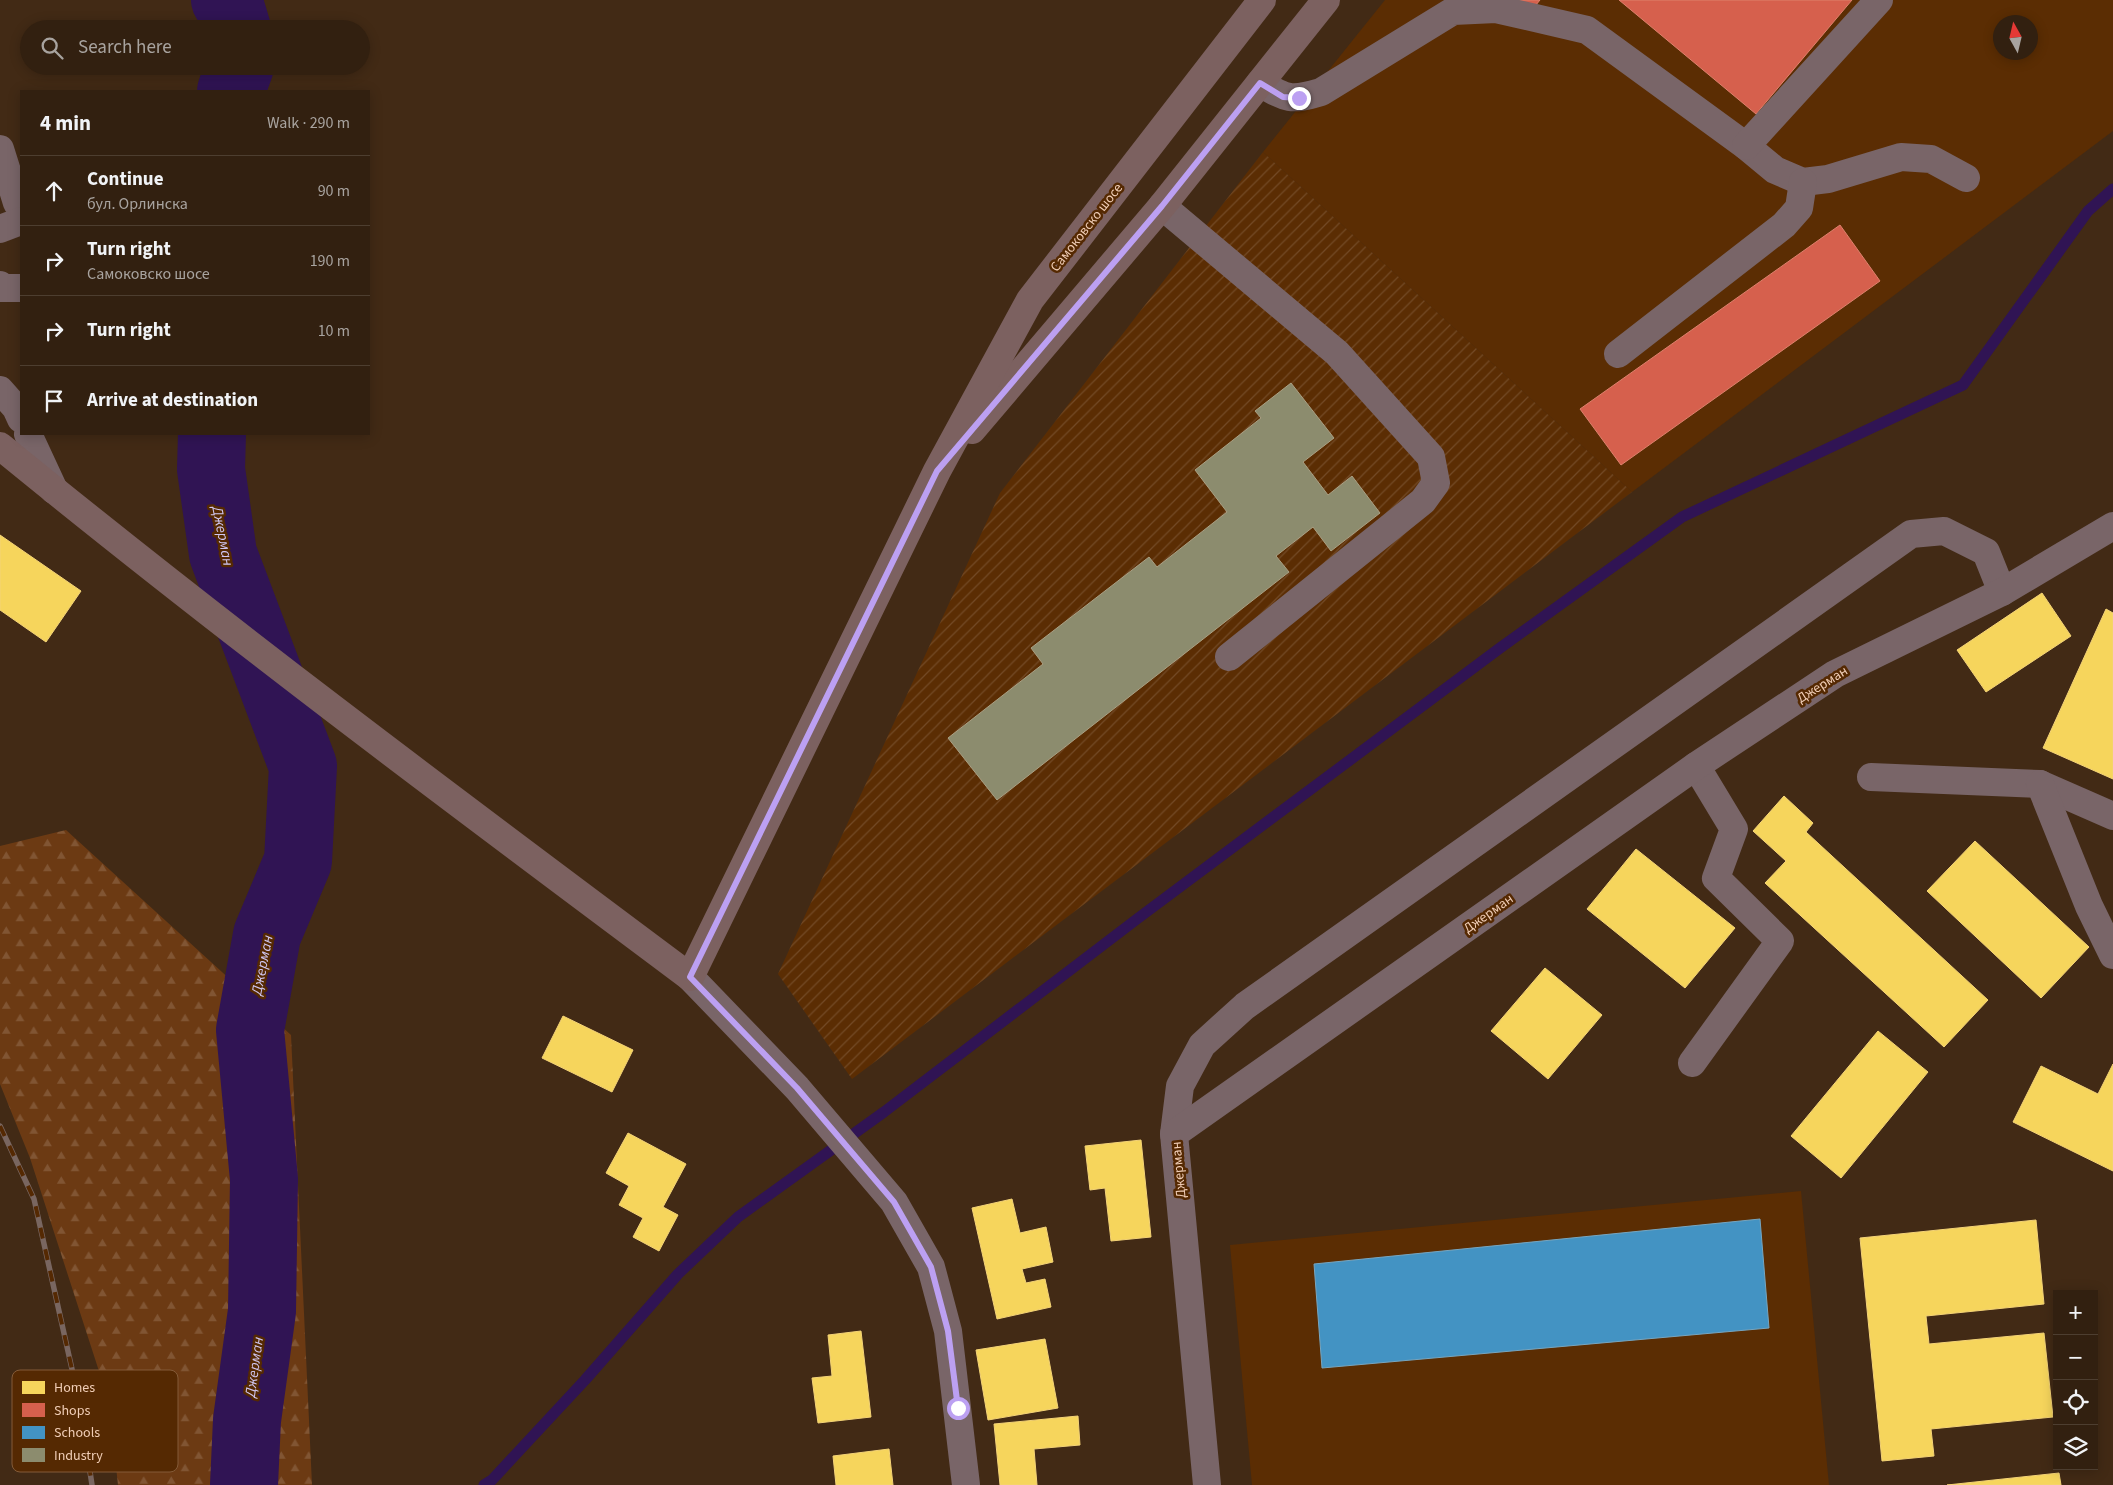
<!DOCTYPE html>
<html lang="en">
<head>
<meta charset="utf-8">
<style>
	body { margin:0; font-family:"Source Sans 3",sans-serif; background:#3a2819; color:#f1f3f6 }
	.controls { position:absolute; right:15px; bottom:15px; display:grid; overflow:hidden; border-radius:0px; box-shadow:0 2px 12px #0003 }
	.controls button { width:45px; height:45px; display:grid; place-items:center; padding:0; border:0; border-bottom:1px solid #4d3e30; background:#322010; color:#f1f3f6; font:25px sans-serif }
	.compass { position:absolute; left:1993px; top:15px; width:45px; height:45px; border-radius:50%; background:#322010; box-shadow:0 2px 12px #0003; rotate:352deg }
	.stop { position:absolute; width:15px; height:15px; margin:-11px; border:4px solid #bca0f2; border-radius:50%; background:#fff }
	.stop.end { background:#bca0f2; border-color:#fff; box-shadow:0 1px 5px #0008 }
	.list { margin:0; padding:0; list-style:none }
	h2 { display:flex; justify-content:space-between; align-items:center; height:65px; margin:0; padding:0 20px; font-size:21px }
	h2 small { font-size:16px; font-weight:400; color:#a8a39f }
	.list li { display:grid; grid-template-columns:32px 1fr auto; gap:15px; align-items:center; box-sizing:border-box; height:70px; padding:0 20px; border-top:1px solid #4d3e30 }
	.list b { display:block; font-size:19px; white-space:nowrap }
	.list p { margin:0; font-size:16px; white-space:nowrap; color:#a8a39f }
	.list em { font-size:16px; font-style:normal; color:#a8a39f }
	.icon { flex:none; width:28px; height:28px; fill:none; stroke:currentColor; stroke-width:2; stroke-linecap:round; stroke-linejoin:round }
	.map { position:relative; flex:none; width:2113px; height:1485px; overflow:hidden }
	.search { position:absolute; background:#322010; box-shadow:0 2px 12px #0003; left:20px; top:20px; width:350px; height:55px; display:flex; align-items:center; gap:12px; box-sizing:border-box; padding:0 18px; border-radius:28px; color:#a8a39f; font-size:19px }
	.panel { position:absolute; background:#322010; box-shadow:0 2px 12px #0003; left:20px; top:90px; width:350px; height:345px; border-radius:0px }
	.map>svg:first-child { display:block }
</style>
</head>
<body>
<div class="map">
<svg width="2113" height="1485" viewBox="0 0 2113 1485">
	<defs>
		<pattern id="industrial-furrows" width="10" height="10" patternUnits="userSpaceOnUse" patternTransform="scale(1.25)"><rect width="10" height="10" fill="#5b2d03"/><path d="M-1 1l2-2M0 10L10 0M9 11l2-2" fill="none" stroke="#734a26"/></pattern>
		<pattern id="forest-firs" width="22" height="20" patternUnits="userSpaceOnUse" patternTransform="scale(1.25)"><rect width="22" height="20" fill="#6c3a13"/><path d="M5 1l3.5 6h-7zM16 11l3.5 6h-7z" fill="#815533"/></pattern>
	</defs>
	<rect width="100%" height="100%" fill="#422a15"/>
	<g fill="#5b2d03" fill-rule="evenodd">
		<path d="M1385 0H2113V131L1632 492 1263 152ZM2000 22H2030V52H2000Z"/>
		<path d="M1801 1191 1829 1485H1252L1230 1245Z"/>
	</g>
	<path fill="url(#industrial-furrows)" d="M1263 152 1632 492 852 1079 778 974 1000 493Z"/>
	<path fill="url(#forest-firs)" d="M66 830 291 1035 312 1485H118L109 1402 30 1158 0 1084V846Z"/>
	<g fill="#f6d55c" stroke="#f4d377">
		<path d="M0 535 81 591 46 642 0 610Z"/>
		<path d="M2042 593 2071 636 1986 692 1957 650Z"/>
		<path d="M2106 609 2113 613V779L2043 748Z"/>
		<path d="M1784 796 1813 823 1806 832 1988 1000 1944 1047 1765 883 1786 861 1753 831Z"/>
		<path d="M1975 841 2089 947 2041 998 1927 891Z"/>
		<path d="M1636 849 1735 928 1685 988 1587 909Z"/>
		<path d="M1545 968 1602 1015 1548 1079 1491 1031Z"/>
		<path d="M563 1016 633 1050 612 1092 542 1058Z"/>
		<path d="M1878 1031 1928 1072 1841 1178 1791 1136Z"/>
		<path d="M2113 1064V1171L2013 1122 2041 1066 2098 1094Z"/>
		<path d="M628 1133 686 1164 663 1207 678 1215 659 1251 633 1237 643 1218 619 1205 629 1186 606 1173Z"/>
		<path d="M1141 1140 1151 1237 1111 1241 1105 1188 1090 1190 1085 1146Z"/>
		<path d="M1012 1199 1020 1233 1046 1227 1053 1262 1022 1269 1026 1283 1045 1279 1051 1307 997 1319 972 1208Z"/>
		<path d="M2036 1220 2044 1304 1926 1316 1929 1344 2044 1333 2053 1417 1931 1429 1934 1456 1882 1461 1860 1238Z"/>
		<path d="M861 1331 871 1417 818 1423 812 1378 832 1376 828 1335Z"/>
		<path d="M1045 1339 1058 1408 988 1420 976 1350Z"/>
		<path d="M1078 1416 1080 1445 1034 1449 1037 1485H1000L994 1424Z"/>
		<path d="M889 1449 893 1485H836L833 1456Z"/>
		<path d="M2059 1473 2061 1485H1947Z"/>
	</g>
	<g fill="#d6604d" stroke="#de816d">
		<path d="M1518 0H1540L1531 11Z"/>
		<path d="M1619 0H1852L1756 114Z"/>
		<path d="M1840 225 1880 281 1621 465 1580 409Z"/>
	</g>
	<path fill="#4393c3" stroke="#77a5bf" d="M1760 1219 1769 1328 1322 1368 1314 1264Z"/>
	<path fill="#8c8c6e" stroke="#aaa084" d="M1291 383 1334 438 1303 462 1328 495 1352 476 1380 513 1331 551 1313 527 1276 556 1289 572 997 800 948 738 1043 664 1031 648 1149 557 1157 567 1227 512 1195 470 1261 418 1255 411Z"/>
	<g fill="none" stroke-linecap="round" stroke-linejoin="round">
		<path stroke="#301454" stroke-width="11" d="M484 1485 492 1480 585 1380 678 1274 738 1217 884 1112 1137 919 1500 648 1682 517 1963 385 2088 211 2113 189"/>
		<g stroke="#301454" stroke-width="68">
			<path d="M225 0 231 9 237 29"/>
			<path d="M231 91 240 66"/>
			<path d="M212 434 211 469 223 554 303 766 298 861 267 935 250 1030 264 1179 262 1311 247 1420 244 1485"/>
		</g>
		<g stroke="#796568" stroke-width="28">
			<path d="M1260 83C1287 99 1290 101 1321 92L1453 11 1496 9 1587 30 1746 146 1775 170 1803 182 1828 179 1901 157 1931 159 1966 178"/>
			<path d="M1746 146 1879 0"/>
			<path d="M0 149 17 203 21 206"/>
			<path d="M1162 206 1337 353 1431 457 1436 483 1423 501 1229 657"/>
			<path d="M0 229 21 221"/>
			<path d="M0 285 2 288H21"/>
			<path d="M1618 354 1784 225 1799 208 1803 182"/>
			<path d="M0 390 16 408 21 419"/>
			<path d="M28 434 54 490"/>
			<path d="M1871 777 2040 784 2113 816"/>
			<path d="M2040 784 2089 906 2113 955"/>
			<path d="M690 977 797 1088 894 1202 931 1267 948 1331 966 1485"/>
			<path d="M1692 1063 1780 941 1716 878 1734 829 1696 766"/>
			<path d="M1174 1134 1180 1086 1202 1045 1245 1006 1911 534 1944 531 1986 552 2002 592"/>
			<path d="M1207 1485 1174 1134 1696 766 1835 674 2002 592 2113 526"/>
		</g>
		<g stroke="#7c6160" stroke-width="28">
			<path d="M972 430 1162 206 1326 0"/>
			<path d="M0 446C225 630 457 803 690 977L937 471 1030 300 1262 0"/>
		</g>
		<g stroke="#796660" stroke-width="5.5">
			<path id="rail" d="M0 1126 34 1199 80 1405 92 1485"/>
		</g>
		<use href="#rail" stroke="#552902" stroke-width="4" stroke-dasharray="11" stroke-linecap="butt"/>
	</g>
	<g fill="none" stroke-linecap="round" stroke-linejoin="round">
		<path stroke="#bca0f2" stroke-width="6" d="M958 1408 948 1331 931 1267 894 1202 797 1088 690 977 937 471 1162 206 1260 83 1283 97 1299 98"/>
	</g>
	<g text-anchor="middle" stroke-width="5" stroke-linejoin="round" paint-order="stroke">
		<g font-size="14" fill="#f1ceb7" stroke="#552902">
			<text transform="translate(1086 227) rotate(-52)" y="5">Самоковско шосе</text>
			<text transform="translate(1822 684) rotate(-32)" y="5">Джерман</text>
			<text transform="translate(1488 913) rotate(-35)" y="5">Джерман</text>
			<text transform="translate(1178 1170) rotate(-95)" y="5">Джерман</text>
		</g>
		<g font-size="15" font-style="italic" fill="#d0c7f2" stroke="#552902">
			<text transform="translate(223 536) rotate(79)" y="5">Джерман</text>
			<text transform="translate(262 965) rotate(-79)" y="5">Джерман</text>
			<text transform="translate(254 1367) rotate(-82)" y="5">Джерман</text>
		</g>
	</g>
	<rect x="12" y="1370" width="166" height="102" rx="8" fill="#552902" stroke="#845b38" stroke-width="1"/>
	<rect x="22" y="1381" width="23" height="13" fill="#f6d55c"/>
	<rect x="22" y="1403" width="23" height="14" fill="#d6604d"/>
	<rect x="22" y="1426" width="23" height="13" fill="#4393c3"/>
	<rect x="22" y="1448" width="23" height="14" fill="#8c8c6e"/>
	<g font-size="14" fill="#f1ceb7">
		<text x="54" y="1392">Homes</text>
		<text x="54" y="1415">Shops</text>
		<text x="54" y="1437">Schools</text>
		<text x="54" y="1460">Industry</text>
	</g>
</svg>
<div class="controls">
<button>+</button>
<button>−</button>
<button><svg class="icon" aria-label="locate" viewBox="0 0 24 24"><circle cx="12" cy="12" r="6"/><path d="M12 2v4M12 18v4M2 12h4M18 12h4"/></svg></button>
<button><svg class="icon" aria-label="layers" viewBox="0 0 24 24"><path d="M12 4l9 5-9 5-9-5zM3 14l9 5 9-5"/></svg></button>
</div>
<svg class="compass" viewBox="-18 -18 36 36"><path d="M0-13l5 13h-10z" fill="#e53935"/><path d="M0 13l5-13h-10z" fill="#a8a39f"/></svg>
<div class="stop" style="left:958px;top:1408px"></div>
<div class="stop end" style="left:1299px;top:98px"></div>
<div class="search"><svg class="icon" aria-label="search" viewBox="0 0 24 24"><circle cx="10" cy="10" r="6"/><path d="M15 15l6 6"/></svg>Search here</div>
<section class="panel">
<h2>4 min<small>Walk · 290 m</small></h2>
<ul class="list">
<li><svg class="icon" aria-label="ahead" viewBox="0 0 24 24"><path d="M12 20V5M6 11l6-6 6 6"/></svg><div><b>Continue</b><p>бул. Орлинска</p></div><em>90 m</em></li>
<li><svg class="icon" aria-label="right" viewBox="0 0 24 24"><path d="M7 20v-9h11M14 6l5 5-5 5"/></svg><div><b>Turn right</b><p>Самоковско шосе</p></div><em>190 m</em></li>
<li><svg class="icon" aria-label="right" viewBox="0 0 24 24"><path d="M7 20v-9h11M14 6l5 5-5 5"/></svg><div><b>Turn right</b></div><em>10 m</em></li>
<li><svg class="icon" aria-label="arrive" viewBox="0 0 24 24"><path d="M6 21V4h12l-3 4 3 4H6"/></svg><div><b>Arrive at destination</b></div></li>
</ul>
</section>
</div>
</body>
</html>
